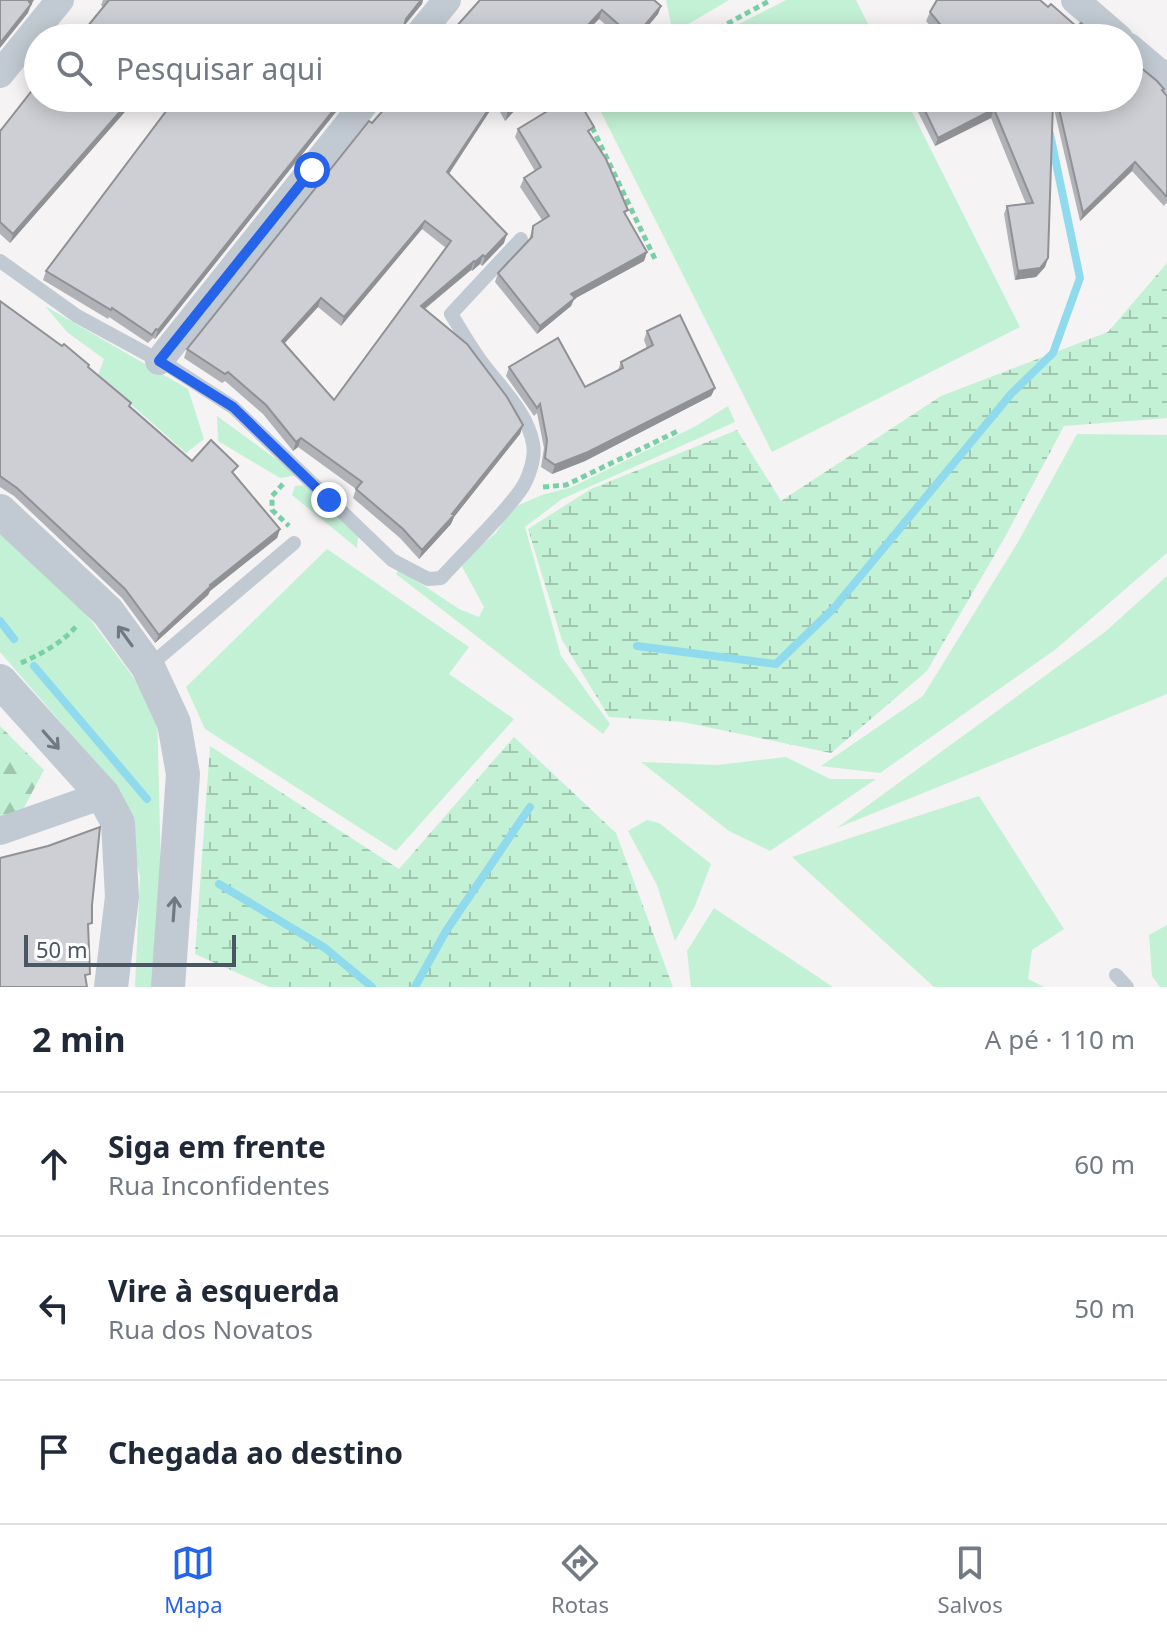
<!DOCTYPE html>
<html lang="pt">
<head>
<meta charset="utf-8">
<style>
	body { margin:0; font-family:"Noto Sans",sans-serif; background:#f2f2f3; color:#1f2937 }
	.scale { position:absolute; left:24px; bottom:20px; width:212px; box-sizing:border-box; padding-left:8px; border:4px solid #4a5661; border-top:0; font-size:22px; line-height:28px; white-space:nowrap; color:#4a5661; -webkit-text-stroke:6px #fff; paint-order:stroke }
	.stop { position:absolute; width:24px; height:24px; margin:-18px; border:6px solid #2563eb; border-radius:50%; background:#fff }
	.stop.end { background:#2563eb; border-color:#fff; box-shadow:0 2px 8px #0008 }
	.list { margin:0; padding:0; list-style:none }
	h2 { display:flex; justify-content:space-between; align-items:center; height:104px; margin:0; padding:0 32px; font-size:34px }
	h2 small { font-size:26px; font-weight:400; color:#747a83 }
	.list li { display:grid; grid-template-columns:52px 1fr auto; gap:24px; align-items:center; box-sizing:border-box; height:144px; padding:0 32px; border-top:2px solid #e0e1e3 }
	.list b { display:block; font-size:30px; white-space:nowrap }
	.list p { margin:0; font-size:26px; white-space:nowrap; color:#747a83 }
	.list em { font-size:26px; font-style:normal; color:#747a83 }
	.icon { flex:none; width:44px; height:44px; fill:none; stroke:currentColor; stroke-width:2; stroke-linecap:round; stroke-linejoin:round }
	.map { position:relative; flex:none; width:1167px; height:987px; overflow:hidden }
	.search { position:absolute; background:#fff; box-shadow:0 4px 20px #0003; left:24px; right:24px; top:24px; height:88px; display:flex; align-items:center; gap:20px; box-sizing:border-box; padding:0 28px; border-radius:44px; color:#747a83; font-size:30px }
	.sheet { height:536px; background:#fff }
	nav { display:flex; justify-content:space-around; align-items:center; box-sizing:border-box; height:112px; border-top:2px solid #e0e1e3; background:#fff; font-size:22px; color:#747a83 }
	nav a { display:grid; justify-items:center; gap:4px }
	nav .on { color:#2563eb }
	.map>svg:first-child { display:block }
</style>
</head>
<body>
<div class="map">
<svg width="1167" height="987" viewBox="0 0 1167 987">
	<defs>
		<pattern id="forest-firs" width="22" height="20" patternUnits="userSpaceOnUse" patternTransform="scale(2)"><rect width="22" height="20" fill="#c3f1d5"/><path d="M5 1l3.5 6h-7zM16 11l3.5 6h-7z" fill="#a0c6b0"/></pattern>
		<pattern id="wetland-marsh" width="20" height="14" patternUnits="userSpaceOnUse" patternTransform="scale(2)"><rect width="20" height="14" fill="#c3f1d5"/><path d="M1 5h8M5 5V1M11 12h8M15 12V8" fill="none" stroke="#a0c6b0"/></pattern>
	</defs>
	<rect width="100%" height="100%" fill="#f5f3f3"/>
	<g fill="#c3f1d5">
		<path d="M666 0H729L673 33Z"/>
		<path d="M786 0H856L875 38H711Z"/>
		<path d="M594 98H905L1020 327 772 452Z"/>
		<path d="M45 306 188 389 204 439 186 453 98 375 104 359 67 332Z"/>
		<path d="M728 406 735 422 562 499 525 527 561 656 610 724 603 734 396 574 399 569 459 609 479 617 484 607 460 563 496 533 512 508 542 495 572 487 696 426Z"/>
		<path d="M217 416 298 475 280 478 218 441Z"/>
		<path d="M1077 434 1167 435V553L1056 649 880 773 821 766 923 696 1018 542Z"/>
		<path d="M307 485 358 537 357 548 292 495 295 486Z"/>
		<path d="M0 527 86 614 157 709 161 873 157 987H135L140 876 115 785 0 652Z"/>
		<path d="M327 549 469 647 449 674 514 719 396 851 205 729 186 687Z"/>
		<path d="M1167 576V694L837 828 1105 632Z"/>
		<path d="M786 757 830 779H876L770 851 729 831 641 762 718 765Z"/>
		<path d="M979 796 1064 929 1032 950 1028 979 1044 987H934L792 857Z"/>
		<path d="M647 820 659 823 711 864 695 906 675 941 657 885 628 831Z"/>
		<path d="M714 908 833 987H691L687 951Z"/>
		<path d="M1167 925V987H1160L1152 976 1149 935Z"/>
	</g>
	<path fill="url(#forest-firs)" d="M0 726 44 770 20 815 0 822Z"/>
	<g fill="url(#wetland-marsh)">
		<path d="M1167 263V418L1064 426 1005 537 927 671 831 753 683 722 609 717 562 640 528 529 591 489 737 430 781 501 941 396 1108 332Z"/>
		<path d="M514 737 616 833 673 987H269L195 954 210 746 399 869Z"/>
	</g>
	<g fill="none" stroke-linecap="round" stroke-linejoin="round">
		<g stroke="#90daee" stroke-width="8">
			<path d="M0 621 14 639"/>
			<path d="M637 646 776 664 834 608 1011 394 1053 353 1080 278 1050 134"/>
			<path d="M34 666 147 799"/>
			<path d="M219 884 325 948 372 987"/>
			<path d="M415 987 446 931 530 807"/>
		</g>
		<g stroke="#7ad0a6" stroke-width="5" stroke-dasharray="6 4" stroke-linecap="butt">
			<path d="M701 38 771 0"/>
			<path d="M584 111 580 103 590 98"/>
			<path d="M592 127 655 259"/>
			<path d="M283 484 272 496V510L289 526"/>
			<path d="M543 487 566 485 678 431"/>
			<path d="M21 663C43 653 64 642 78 624"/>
		</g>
		<g stroke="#c1cad2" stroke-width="14">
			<path d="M0 261 77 316 171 367 233 407 392 560 428 579 441 578C467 549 497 522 520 491 528 480 536 458 533 444 528 412 499 386 481 361 470 346 461 330 451 314L521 239"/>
			<path d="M148 667 294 543"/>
			<path d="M1116 975 1127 987"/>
		</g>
		<g stroke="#c1cad2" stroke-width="28">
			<path d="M1075 0 1119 38"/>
			<path d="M416 38 447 0"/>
			<path d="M1129 47 1167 79"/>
			<path d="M0 74 60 0"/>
			<path d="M159 361 369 98"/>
			<path d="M0 831 103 795"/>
		</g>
		<g stroke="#c1cad2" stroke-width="34">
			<path d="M0 511 108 612 148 667 174 723 183 774 168 987"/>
			<path d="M0 681 103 795 118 823 122 897 111 987"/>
		</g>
	</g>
	<g fill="#b0b2b7" fill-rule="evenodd">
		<path d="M103 0H423L422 4 404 26 400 38H78L103 7 101 5Z"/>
		<path d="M480 0 661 6 658 14 638 38H621L599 19Z"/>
		<path d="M936 0H1040L1048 7 1077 27 1097 38H940L926 21 930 12 937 1Z"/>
		<path d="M1164 89 1163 92 1167 96V202L1164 206 1132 171 1080 221 1054 109H1052L1048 258 1045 267 1036 277 1015 280 1004 214 1007 206 1026 204 991 118 935 146 911 98H1129Z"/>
		<path d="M137 98 10 243 0 234V130H1Z"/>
		<path d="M169 98H347L155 339 153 338 148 343 109 317 108 319 43 280 46 271 173 101Z"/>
		<path d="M394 98H526L505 121 495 103 449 174 504 243 482 266 480 264 472 271 471 270 425 309 523 425 520 434 454 517 451 524 419 559 400 538 353 498 356 489 298 447 293 451 263 414 225 381 222 383 184 358 187 349ZM422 229 446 248 334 400 285 343 318 307 341 326Z"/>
		<path d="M518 129 591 136 626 215 647 252 644 261 574 299 571 306 537 334 495 282 498 273 529 240 533 226 542 220 520 187 524 178 535 171 515 137Z"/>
		<path d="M0 301 88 367 130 407 192 461 235 474V475L280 529 277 538 210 591 208 595 155 643 122 598 14 496 0 487Z"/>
		<path d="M647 331 715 388 711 396 585 461 552 474 541 467 544 448 537 413 534 416 506 376 509 367 585 387 618 370 621 362 647 348 644 340Z"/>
	</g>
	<g fill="#909195">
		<path d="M31 0H34L31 5 28 13 0 48V43Z"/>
		<path d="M421 0H423L422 4 403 27 406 19Z"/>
		<path d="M661 6 658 14 638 38H634Z"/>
		<path d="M602 10 599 19 581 38H576Z"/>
		<path d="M132 98H137L10 243 13 234Z"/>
		<path d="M343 98H347L155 339 158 330Z"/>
		<path d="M496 98H497L495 103 444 181 447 172Z"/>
		<path d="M521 98H526L505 121 508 112Z"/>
		<path d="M994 109 991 118 935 146 938 138Z"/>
		<path d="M1135 162 1132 171 1080 221 1083 213Z"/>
		<path d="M425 221 422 229 341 326 344 317Z"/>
		<path d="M507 234 504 243 482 266 485 257Z"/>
		<path d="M647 252 644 261 574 299 571 306 537 334 540 326 571 294Z"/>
		<path d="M483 255 480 264 472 271 475 262Z"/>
		<path d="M1048 258 1045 267 1036 277 1015 280 1018 271Z"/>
		<path d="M474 261 471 270 418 314 421 306Z"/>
		<path d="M321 298 318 307 279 349 282 341Z"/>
		<path d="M715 388 711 396 585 461 552 474 555 465Z"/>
		<path d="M523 425 520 434 454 517 451 524 419 559 422 550Z"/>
		<path d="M301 438 298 447 293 451 296 442Z"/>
		<path d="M280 529 277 538 210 591 208 595 155 643 159 635 210 585Z"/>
	</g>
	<g fill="#cdcfd5" stroke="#909195" stroke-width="2" fill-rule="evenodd">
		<path d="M0 0H31L29 2 31 4 0 43Z"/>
		<path d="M109 0H421L406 19 403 30 397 38H78Z"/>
		<path d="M480 0H654L661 6 634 38 602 10 576 38H446Z"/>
		<path d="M937 0H1040L1048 7 1051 4 1077 27 1081 23 1097 38H951L930 12Z"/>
		<path d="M1129 58 1157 81 1164 89 1162 90 1167 96V197L1135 162 1083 213 1057 100 1053 101 1048 258 1040 268 1018 271 1007 206 1033 203 994 109 938 138 919 98H1129Z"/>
		<path d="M38 83V98H132L13 234 0 222V130H1Z"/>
		<path d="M176 98H343L158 330 156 329 152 335 112 308 111 310 46 271Z"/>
		<path d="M394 98H496L447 172 507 234 485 257 483 255 475 262 474 261 421 306 467 344 507 397 523 425 452 514 454 515 422 550 403 529 356 489 362 482 301 438 296 442 266 405 228 372 225 374 187 349 369 121 372 123ZM425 221 451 241 334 400 282 341 321 298 344 317Z"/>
		<path d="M500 98H521L508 112Z"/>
		<path d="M569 98H577L594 127 588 131 606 159 628 210 624 212 647 252 571 294 575 298 540 326 498 273 532 237 533 226 549 216 524 178 541 167 518 129Z"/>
		<path d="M0 301 62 346 64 344 89 365 88 367 131 403 129 406 192 461 211 440 238 466 232 472 280 529 210 585 211 586 159 635 125 589 17 488 0 476Z"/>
		<path d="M680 315 715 388 588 452 555 465 545 458 547 440 540 404 537 408 509 367 558 338 585 387 623 368 621 362 653 345 647 331Z"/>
		<path d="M100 827 92 905V923L88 924 90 974 85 975 87 987H0V858L48 846Z"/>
	</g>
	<defs><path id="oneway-shaft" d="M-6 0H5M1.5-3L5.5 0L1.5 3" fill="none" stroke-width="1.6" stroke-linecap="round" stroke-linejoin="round" transform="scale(2)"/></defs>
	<g stroke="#6e7983">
		<use href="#oneway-shaft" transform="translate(125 636) rotate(-126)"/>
		<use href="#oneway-shaft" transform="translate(51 740) rotate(49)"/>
		<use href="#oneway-shaft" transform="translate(174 909) rotate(-86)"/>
	</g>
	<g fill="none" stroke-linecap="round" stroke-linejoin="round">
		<path stroke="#2563eb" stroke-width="10" d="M312 170 159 361 233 407 329 500"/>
	</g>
</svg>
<div class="scale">50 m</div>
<div class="stop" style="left:312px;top:170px"></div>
<div class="stop end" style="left:329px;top:500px"></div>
<div class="search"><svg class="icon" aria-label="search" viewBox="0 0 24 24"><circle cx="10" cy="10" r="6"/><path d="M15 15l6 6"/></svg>Pesquisar aqui</div>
</div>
<section class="sheet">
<h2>2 min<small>A pé · 110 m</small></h2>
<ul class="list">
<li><svg class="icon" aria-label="ahead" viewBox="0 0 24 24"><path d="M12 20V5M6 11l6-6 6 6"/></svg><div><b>Siga em frente</b><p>Rua Inconfidentes</p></div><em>60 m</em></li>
<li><svg class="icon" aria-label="left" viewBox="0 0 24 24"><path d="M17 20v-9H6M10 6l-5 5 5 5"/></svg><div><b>Vire à esquerda</b><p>Rua dos Novatos</p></div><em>50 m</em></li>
<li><svg class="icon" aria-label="arrive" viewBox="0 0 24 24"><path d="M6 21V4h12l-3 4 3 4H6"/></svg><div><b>Chegada ao destino</b></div></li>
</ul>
</section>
<nav>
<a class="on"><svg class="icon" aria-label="map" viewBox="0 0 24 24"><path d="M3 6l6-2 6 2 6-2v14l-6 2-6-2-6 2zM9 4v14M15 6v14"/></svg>Mapa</a>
<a><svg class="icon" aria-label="directions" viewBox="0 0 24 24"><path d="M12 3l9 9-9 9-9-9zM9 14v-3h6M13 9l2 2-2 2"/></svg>Rotas</a>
<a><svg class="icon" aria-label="saved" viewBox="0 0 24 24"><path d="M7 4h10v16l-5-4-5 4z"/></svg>Salvos</a>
</nav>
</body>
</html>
